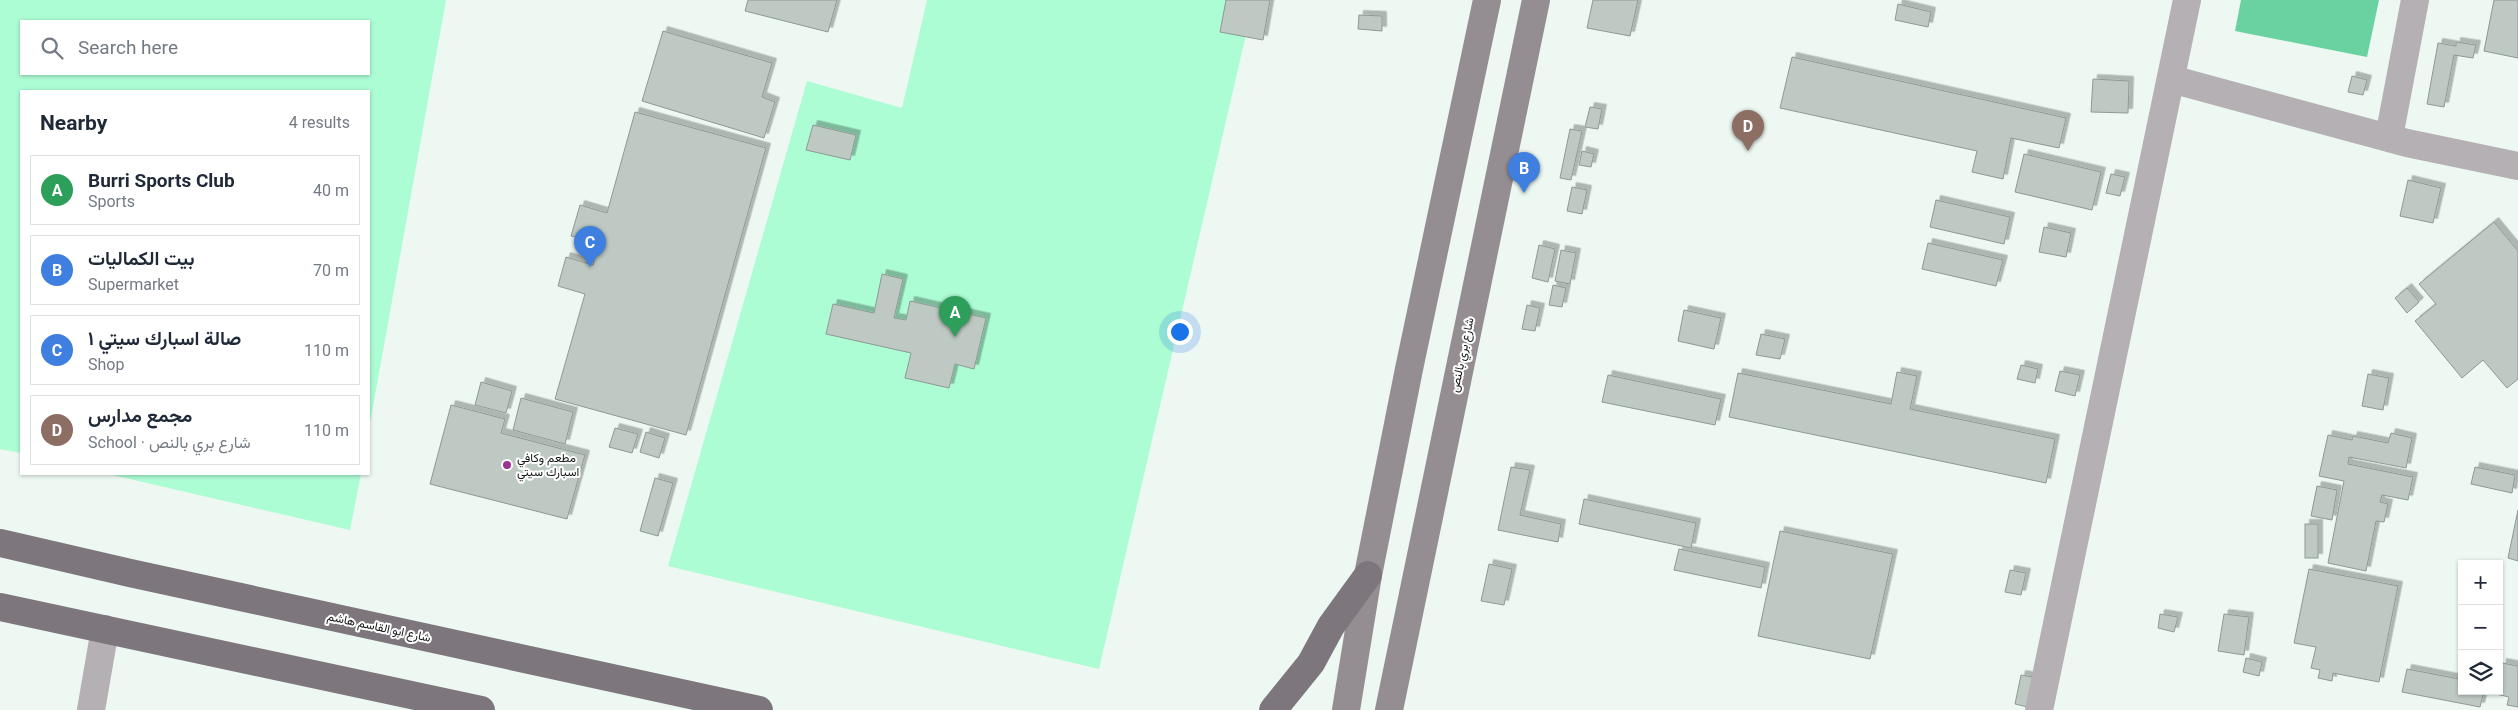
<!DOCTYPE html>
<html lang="en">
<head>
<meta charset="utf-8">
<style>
	body { margin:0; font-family:Roboto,Vazirmatn,sans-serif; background:#f6f6f7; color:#1f2937 }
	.controls { position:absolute; right:15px; bottom:15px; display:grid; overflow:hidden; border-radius:0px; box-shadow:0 1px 4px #0004 }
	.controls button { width:45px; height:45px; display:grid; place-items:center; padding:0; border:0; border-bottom:1px solid #e0e1e3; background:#fff; color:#1f2937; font:25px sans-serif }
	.you { position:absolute; left:1179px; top:331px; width:18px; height:18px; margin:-12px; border:4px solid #fff; border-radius:50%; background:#1a73e8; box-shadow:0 0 0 8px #1a73e833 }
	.badge { display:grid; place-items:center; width:32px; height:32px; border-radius:50%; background:#9c3192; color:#fff; font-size:16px; font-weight:700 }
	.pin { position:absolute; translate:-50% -41px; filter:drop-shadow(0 1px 2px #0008) }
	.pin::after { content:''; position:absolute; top:26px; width:18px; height:15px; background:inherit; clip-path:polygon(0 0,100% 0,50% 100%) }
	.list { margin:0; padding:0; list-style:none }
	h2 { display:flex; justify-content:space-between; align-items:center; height:65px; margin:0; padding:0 20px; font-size:21px }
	h2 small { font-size:16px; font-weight:400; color:#747a83 }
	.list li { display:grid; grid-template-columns:32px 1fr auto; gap:15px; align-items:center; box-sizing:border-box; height:70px; margin:0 10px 10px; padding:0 10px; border:1px solid #e0e1e3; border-radius:0px }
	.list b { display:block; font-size:19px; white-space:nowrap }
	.list p { margin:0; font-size:16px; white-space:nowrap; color:#747a83 }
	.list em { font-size:16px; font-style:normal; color:#747a83 }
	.icon { flex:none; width:28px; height:28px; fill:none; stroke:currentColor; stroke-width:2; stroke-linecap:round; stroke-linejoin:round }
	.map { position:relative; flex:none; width:2518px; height:710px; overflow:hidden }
	.search { position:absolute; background:#fff; box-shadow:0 1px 4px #0004; left:20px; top:20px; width:350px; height:55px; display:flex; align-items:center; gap:12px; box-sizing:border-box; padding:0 18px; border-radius:0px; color:#747a83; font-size:19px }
	.panel { position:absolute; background:#fff; box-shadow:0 1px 4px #0004; left:20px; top:90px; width:350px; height:385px; border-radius:0px }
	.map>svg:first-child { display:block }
</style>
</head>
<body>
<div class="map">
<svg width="2518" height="710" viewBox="0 0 2518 710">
	<defs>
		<filter id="shadow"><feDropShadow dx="4.5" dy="-4.5" stdDeviation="0" flood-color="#0004"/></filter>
	</defs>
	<rect width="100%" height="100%" fill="#edf8f2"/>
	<g fill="#acfcd4" fill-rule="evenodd">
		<path d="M0 0H446L369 429V91H21V453L0 449ZM21 21H369V74H21Z"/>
		<path d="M927 0H1254L1099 669 668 566 807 81 902 108Z"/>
		<path d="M108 474H361L350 530Z"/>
	</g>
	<path fill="#6ad1a1" d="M2241 0H2379L2367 57 2235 31Z"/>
	<g fill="#bec9c3" stroke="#8e9993" filter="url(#shadow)">
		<path d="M748 0H837L828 32 745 11Z"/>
		<path d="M1226 0H1270L1263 40 1220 32Z"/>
		<path d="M1593 0H1638L1630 36 1587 28Z"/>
		<path d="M2494 0H2518V58L2484 51Z"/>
		<path d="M1898 4 1931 12 1928 27 1895 20Z"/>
		<path d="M1359 15 1382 16V31L1358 29Z"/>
		<path d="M663 31 772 63 762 97 775 102 764 138 642 101Z"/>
		<path d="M2456 42 2476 45 2473 58 2454 55 2444 107 2427 104 2438 43 2456 46Z"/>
		<path d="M1792 57 2066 118 2059 148 2011 138 2003 179 1972 172 1977 151 1780 108Z"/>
		<path d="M2352 76 2367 80 2363 95 2348 92Z"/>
		<path d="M2093 79 2129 81 2128 113 2091 112Z"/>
		<path d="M1590 107 1602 109 1598 129 1585 127Z"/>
		<path d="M635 112 766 148 686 435 555 399 585 294 558 286 566 257 593 265 598 243 571 236 580 205 607 213Z"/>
		<path d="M813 125 856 135 850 160 806 150Z"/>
		<path d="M1570 129 1582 131 1571 180 1560 178Z"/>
		<path d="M1582 151 1594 154 1591 167 1579 165Z"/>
		<path d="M2024 154 2101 172 2092 210 2015 192Z"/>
		<path d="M2111 174 2125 177 2120 196 2106 193Z"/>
		<path d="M2408 180 2441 188 2433 223 2400 216Z"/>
		<path d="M1572 187 1587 190 1582 214 1567 211Z"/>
		<path d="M1936 200 2010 217 2004 244 1930 227Z"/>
		<path d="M2494 222 2518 251V379L2507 388 2483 360 2462 378 2415 321 2436 304 2419 284Z"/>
		<path d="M2044 227 2071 233 2066 257 2039 252Z"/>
		<path d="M1928 243 2003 260 1996 286 1922 269Z"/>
		<path d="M1539 245 1555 249 1548 282 1532 278Z"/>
		<path d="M1561 250 1576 253 1570 284 1555 281Z"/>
		<path d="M882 274 903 279 894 318 906 320 910 301 986 318 974 369 955 364 949 388 905 378 911 353 826 334 833 304 874 313Z"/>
		<path d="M1553 285 1566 288 1562 307 1549 305Z"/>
		<path d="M2407 288 2419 302 2407 313 2395 298Z"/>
		<path d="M1527 305 1540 308 1535 331 1522 329Z"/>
		<path d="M1684 310 1721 318 1714 349 1678 341Z"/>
		<path d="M1761 334 1785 339 1780 359 1756 355Z"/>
		<path d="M2021 365 2038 369 2035 383 2017 379Z"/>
		<path d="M2060 371 2080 375 2075 396 2055 391Z"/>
		<path d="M1897 372 1917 376 1910 409 2055 439 2046 483 1729 417 1738 373 1891 404Z"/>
		<path d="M2368 374 2389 378 2383 410 2362 406Z"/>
		<path d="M1608 375 1721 399 1715 425 1602 402Z"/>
		<path d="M481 382 512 391 506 413 475 405Z"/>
		<path d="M521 398 573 412 565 444 513 430Z"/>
		<path d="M451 405 505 419 501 433 585 455 567 519 430 484Z"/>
		<path d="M615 428 638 434 632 453 609 447Z"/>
		<path d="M646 432 665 438 659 458 640 452Z"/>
		<path d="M2391 433 2412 438 2406 468 2349 457 2348 464 2413 477 2408 500 2382 495 2380 502 2388 504 2384 522 2376 521 2366 571 2328 563 2344 481 2319 476 2328 435 2352 440 2353 436 2388 443Z"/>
		<path d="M1511 467 1530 470 1520 515 1561 524 1558 542 1498 530Z"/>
		<path d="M2475 467 2515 475 2512 493 2471 484Z"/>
		<path d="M655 478 673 483 658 536 640 531Z"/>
		<path d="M2317 486 2337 490 2332 520 2311 516Z"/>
		<path d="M1584 499 1696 523 1691 548 1579 524Z"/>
		<path d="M2518 510V561L2508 558Z"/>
		<rect x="2305" y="524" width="13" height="34"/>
		<path d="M1780 531 1893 554 1870 659 1758 636Z"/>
		<path d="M1679 549 1765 567 1761 588 1674 570Z"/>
		<path d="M1489 564 1512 569 1504 605 1481 601Z"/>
		<path d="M2309 569 2398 586 2379 682 2333 673 2332 681 2318 678 2320 670 2311 668 2316 647 2294 643Z"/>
		<path d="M2010 570 2026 573 2021 595 2005 592Z"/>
		<path d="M2160 614 2178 617 2174 632 2158 628Z"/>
		<path d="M2224 614 2249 617 2244 655 2218 651Z"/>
		<path d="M2246 658 2262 662 2259 676 2243 672Z"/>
		<path d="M2502 663 2518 666V707L2507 705 2509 697 2496 694V691H2499Z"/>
		<path d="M2462 664V691H2484L2480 707 2402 692 2407 669 2459 679Z"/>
		<path d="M2021 675 2038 678 2032 708 2015 704Z"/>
	</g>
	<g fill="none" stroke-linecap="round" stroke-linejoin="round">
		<g stroke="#b4b0b3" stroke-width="28">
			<path d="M2171 79 2407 143 2518 166"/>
			<path d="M2389 137 2415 0"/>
			<path d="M91 710 105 629"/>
			<path d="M2039 710 2187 0"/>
		</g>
		<g stroke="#948e93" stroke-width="28">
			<path d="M1346 710 1368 575 1409 369 1487 0"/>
			<path d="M1389 710 1536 0"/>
		</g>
		<g stroke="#7d767c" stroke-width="28">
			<path d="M0 543 130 573 759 710"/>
			<path d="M0 607 481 710"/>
			<path d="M1273 710 1311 663 1331 626 1368 575"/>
		</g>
	</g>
	<circle fill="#9c3192" stroke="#fff" stroke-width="2" cx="507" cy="465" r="5"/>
	<g text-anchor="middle" stroke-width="4" stroke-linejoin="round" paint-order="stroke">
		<g font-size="12" fill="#131714" stroke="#fff">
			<text transform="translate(1462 355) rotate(-78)" y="4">شارع بري بالنص</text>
			<text transform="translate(379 627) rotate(12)" y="4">شارع ابو القاسم هاشم</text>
		</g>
		<g font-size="12" fill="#131714" stroke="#fff" text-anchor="start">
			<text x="517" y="462">مطعم وكافي<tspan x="517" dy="14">اسبارك سيتي</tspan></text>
		</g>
	</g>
</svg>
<div class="controls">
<button>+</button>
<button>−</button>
<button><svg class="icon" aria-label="layers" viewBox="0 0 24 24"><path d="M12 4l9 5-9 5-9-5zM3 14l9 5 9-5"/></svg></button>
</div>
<div class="you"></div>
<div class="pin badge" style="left:955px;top:337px;background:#2e9e5b">A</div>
<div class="pin badge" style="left:1524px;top:193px;background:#3f7fe0">B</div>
<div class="pin badge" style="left:590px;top:267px;background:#3f7fe0">C</div>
<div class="pin badge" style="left:1748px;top:151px;background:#8d6e63">D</div>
<div class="search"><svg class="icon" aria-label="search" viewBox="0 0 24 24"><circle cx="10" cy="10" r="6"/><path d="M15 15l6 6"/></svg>Search here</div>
<section class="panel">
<h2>Nearby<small>4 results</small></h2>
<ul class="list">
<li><span class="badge" style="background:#2e9e5b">A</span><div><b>Burri Sports Club</b><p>Sports</p></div><em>40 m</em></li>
<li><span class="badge" style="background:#3f7fe0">B</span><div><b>بيت الكماليات</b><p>Supermarket</p></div><em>70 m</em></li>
<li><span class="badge" style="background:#3f7fe0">C</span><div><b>صالة اسبارك سيتي ١</b><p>Shop</p></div><em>110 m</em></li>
<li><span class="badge" style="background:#8d6e63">D</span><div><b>مجمع مدارس</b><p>School · شارع بري بالنص</p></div><em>110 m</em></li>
</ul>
</section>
</div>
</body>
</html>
